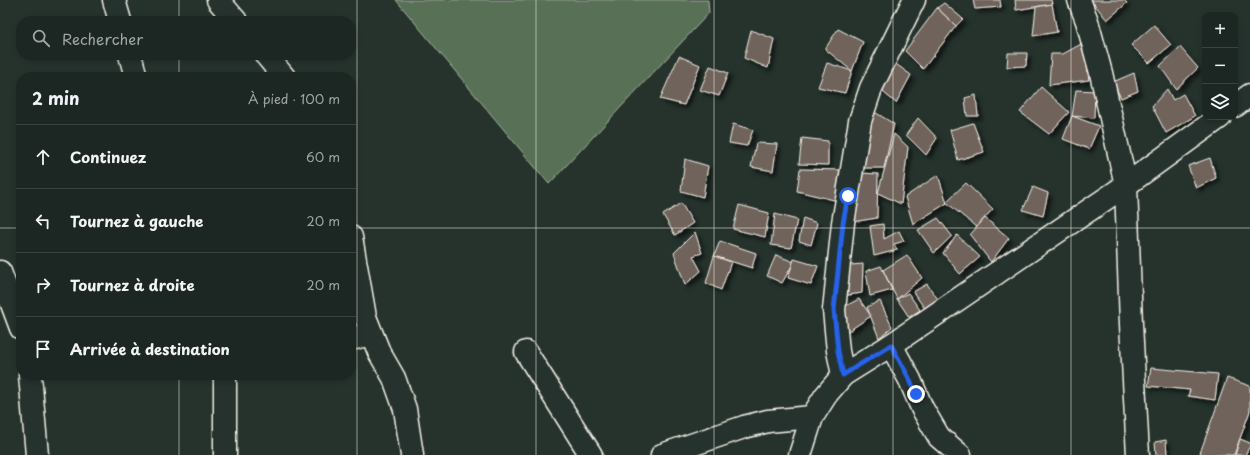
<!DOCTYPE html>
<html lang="fr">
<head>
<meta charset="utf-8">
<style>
	body { margin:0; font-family:"Playpen Sans",sans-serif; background:#252e2a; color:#f1f3f6 }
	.controls { position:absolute; right:12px; top:12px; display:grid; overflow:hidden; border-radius:8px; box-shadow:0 2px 6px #0003 }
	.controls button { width:36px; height:36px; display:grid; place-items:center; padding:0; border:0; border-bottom:1px solid #3a4340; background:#1c2622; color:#f1f3f6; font:20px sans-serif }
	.stop { position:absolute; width:12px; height:12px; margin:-9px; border:3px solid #2563eb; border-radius:50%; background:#fff }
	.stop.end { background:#2563eb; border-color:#fff; box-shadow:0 1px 4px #0008 }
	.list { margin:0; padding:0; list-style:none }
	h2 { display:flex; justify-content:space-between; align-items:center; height:52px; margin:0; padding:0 16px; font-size:17px }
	h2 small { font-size:13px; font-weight:400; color:#a0a5a5 }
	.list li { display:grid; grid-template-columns:26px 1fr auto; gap:12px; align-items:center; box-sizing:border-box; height:64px; padding:0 16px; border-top:1px solid #3a4340 }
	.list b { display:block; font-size:15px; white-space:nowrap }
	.list em { font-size:13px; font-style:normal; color:#a0a5a5 }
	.icon { flex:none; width:22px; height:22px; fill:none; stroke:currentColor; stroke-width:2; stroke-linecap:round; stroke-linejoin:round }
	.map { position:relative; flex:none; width:1250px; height:455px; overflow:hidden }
	.search { position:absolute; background:#1c2622; box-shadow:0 2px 6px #0003; left:16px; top:16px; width:340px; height:44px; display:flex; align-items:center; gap:10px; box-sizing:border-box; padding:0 14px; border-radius:16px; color:#a0a5a5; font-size:15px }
	.panel { position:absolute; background:#1c2622; box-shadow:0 2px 6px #0003; left:16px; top:72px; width:340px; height:308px; border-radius:16px }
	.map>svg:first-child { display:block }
</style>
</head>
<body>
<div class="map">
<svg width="1250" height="455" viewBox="0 0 1250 455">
	<defs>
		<filter id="shadow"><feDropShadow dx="3.5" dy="3.5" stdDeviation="2" flood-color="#0009"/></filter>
	</defs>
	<rect width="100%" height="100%" fill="#26332d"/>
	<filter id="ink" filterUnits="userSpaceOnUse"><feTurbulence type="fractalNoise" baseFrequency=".025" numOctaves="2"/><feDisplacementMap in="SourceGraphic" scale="8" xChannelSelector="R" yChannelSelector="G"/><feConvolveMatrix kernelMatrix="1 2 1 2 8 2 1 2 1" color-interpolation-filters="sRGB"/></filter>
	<g filter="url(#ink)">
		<path fill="#587157" stroke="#a6b1a0" d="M396 0H708L709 13 549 184Z"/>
		<g fill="#6f635b" stroke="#f4f1e8" filter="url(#shadow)">
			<path d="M973 0H1000L1001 7 975 9Z"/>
			<path d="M1015 0H1051L1052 4 1016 10Z"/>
			<path d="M1091 0H1124L1127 3 1107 20Z"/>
			<path d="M944 3 963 19 956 26 937 8Z"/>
			<path d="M1052 4 1057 32 1033 36 1036 7Z"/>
			<path d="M937 8 956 26 923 69 905 51Z"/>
			<path d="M1154 25 1171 45 1149 63 1131 45Z"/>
			<path d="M838 29 863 42 852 71 825 49Z"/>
			<path d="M751 30 774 39 768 68 744 58Z"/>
			<path d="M1083 43 1089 80 1049 85 1051 54H1063Z"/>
			<path d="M1180 47 1198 68 1176 89 1160 66Z"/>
			<path d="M1008 53H1027L1026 66 1007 67Z"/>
			<path d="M679 56 700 65 684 105 660 99Z"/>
			<path d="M893 62 911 75 896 103 877 87Z"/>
			<path d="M827 63 852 71 845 93 818 87Z"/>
			<path d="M710 66 728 73 719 96 700 90Z"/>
			<path d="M1134 73 1138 91 1121 98 1113 82Z"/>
			<path d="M1041 87 1069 112 1049 134 1020 112Z"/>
			<path d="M1167 89 1173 100 1183 94 1195 116 1166 133 1152 106Z"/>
			<path d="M1076 90 1095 91 1094 118 1072 116Z"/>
			<path d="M976 95 978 116H967L965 98Z"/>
			<path d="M873 111 894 124 884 168H860Z"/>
			<path d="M1072 116 1099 126 1089 149 1063 139Z"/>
			<path d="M918 118 937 138 926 155 906 135Z"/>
			<path d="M973 123 984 152 958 160 950 130Z"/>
			<path d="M733 124 753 130 747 146 729 143Z"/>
			<path d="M894 134 908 147 901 204 878 193Z"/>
			<path d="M802 138 828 141V165L799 164Z"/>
			<path d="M756 143 777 144 773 171 751 167Z"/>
			<path d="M1210 158 1216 178 1196 188 1188 166Z"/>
			<path d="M685 159 708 166 703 197 681 191Z"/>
			<path d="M800 169 842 170 838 201 797 191Z"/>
			<path d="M860 173 878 174 877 218 852 222Z"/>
			<path d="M938 175 947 203 913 224 905 197Z"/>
			<path d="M966 183 993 209 976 227 946 202Z"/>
			<path d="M1033 187 1048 193 1043 216 1023 210Z"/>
			<path d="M681 203 693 223 675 235 663 215Z"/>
			<path d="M739 205 769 213 765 237 733 229Z"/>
			<path d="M775 214 797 220 791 248 771 245Z"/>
			<path d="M803 218 817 223 811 245 799 241Z"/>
			<path d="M938 218 952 236 934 253 918 230Z"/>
			<path d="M985 218 1009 238 991 262 970 235Z"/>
			<path d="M883 224 884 239 899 231 904 241 894 244 897 250 874 256 870 226Z"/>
			<path d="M695 232 702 253 693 256 701 271 685 285 674 253Z"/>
			<path d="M957 235 980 257 960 274 943 253Z"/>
			<path d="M720 241 756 253 752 268 714 256Z"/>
			<path d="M776 255 794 262 782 283 767 276Z"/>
			<path d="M907 255 922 278 897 299 883 270Z"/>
			<path d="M714 256 731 262 721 290 706 283Z"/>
			<path d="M794 259 818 266 811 285 788 278Z"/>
			<path d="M863 264 862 293 842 296 839 266Z"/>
			<path d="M881 266 892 290 870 296 866 271Z"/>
			<path d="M927 284 940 302 926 310 913 292Z"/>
			<path d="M908 293 920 310 909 317 897 299Z"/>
			<path d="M859 299 871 316 847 332 842 308Z"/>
			<path d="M880 301 892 327 879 338 867 307Z"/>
			<path d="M1151 368 1218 374 1215 400 1188 396 1190 390 1148 386Z"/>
			<path d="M1227 378 1250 386V411L1234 455H1205L1200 453Z"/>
			<path d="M1240 439 1250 443V446L1245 455H1235Z"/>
			<path d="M1166 440 1167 455H1156L1155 442Z"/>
		</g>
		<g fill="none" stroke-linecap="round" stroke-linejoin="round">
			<g stroke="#f4f1e8" stroke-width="25">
				<g id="minor">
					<path d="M114 0 120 21"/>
					<path d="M218 0 236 21"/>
					<path d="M1079 0 1087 21 1101 73 1126 185 1131 324 1138 455"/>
					<path d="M130 55 136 77"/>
					<path d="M266 55 284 77"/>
					<path d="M1235 106 1250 95"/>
					<path d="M351 237 365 317 379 352 394 378 405 409 412 455"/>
					<path d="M0 272 21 328"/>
					<path d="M351 339 370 334"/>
					<path d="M891 345 910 380 922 408 939 437 960 455"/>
					<path d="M526 352 591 455"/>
					<path d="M30 375 37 455"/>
					<path d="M225 375V455"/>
					<path d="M843 375 838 351 834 310 843 223 860 121 871 88 914 0"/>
					<path d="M662 455 744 427 768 421 812 417"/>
					<path d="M800 455 812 417 826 395 843 375 891 345 1126 185 1220 117"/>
				</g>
			</g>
			<use href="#minor" stroke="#26332d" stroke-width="22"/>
		</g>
	</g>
	<g fill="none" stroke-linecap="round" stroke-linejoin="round" filter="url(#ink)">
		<path stroke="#2563eb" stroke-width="5" d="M848 196 843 223 834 310 838 351 843 375 891 345 910 380 916 394"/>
	</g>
	<path fill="none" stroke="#f4f1e8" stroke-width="1" stroke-opacity="0.55" d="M179 0V21M357 0V455M536 0V455M714 0V455M893 0V455M1071 0V455M179 55V77M0 228H21M351 228H1250M179 375V455"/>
</svg>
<div class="controls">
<button>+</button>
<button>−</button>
<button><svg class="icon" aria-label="layers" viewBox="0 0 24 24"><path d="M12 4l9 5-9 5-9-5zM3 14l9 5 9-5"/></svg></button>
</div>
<div class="stop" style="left:848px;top:196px"></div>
<div class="stop end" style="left:916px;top:394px"></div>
<div class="search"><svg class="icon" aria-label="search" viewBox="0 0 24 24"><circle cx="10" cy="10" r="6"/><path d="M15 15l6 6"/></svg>Rechercher</div>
<section class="panel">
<h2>2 min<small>À pied · 100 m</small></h2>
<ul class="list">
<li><svg class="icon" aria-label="ahead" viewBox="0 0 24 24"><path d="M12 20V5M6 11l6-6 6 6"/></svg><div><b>Continuez</b></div><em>60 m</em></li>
<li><svg class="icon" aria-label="left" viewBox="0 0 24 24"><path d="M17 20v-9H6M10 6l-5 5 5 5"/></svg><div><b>Tournez à gauche</b></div><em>20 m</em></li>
<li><svg class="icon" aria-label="right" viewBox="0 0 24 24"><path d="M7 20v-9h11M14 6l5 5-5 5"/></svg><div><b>Tournez à droite</b></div><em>20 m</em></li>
<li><svg class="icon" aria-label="arrive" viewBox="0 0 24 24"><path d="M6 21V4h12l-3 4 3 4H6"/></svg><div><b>Arrivée à destination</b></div></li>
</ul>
</section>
</div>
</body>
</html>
